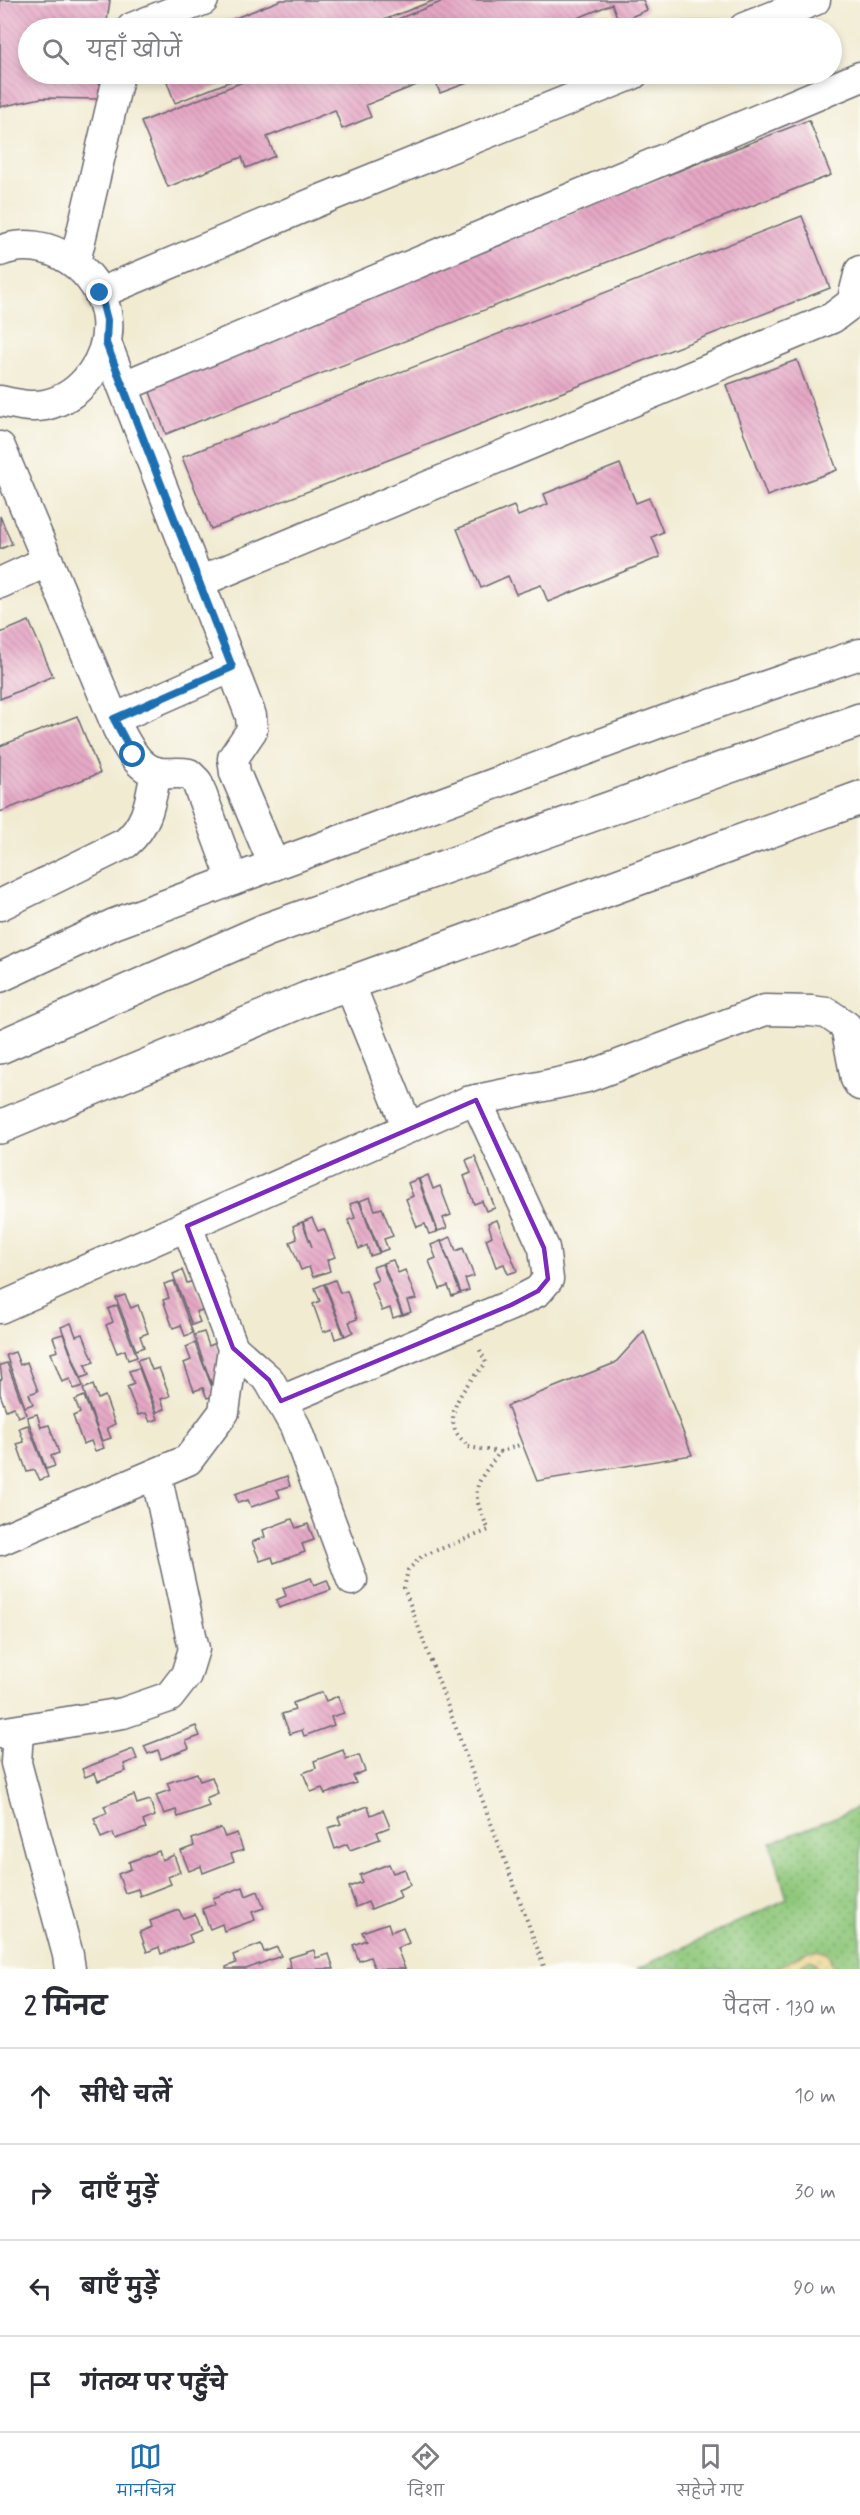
<!DOCTYPE html>
<html lang="hi">
<head>
<meta charset="utf-8">
<style>
	body { margin:0; font-family:Mynerve,"Playpen Sans Deva",sans-serif; background:#f7f7f7; color:#2b2b33 }
	.stop { position:absolute; width:18px; height:18px; margin:-14px; border:4px solid #1f6fb2; border-radius:50%; background:#fff }
	.stop.end { background:#1f6fb2; border-color:#fff; box-shadow:0 2px 6px #0008 }
	.list { margin:0; padding:0; list-style:none }
	h2 { display:flex; justify-content:space-between; align-items:center; height:78px; margin:0; padding:0 24px; font-size:26px }
	h2 small { font-size:20px; font-weight:400; color:#7c7c81 }
	.list li { display:grid; grid-template-columns:39px 1fr auto; gap:18px; align-items:center; box-sizing:border-box; height:96px; padding:0 24px; border-top:2px solid #e1e1e2 }
	.list b { display:block; font-size:22px; white-space:nowrap }
	.list em { font-size:20px; font-style:normal; color:#7c7c81 }
	.icon { flex:none; width:33px; height:33px; fill:none; stroke:currentColor; stroke-width:2; stroke-linecap:round; stroke-linejoin:round }
	.map { position:relative; flex:none; width:860px; height:1969px; overflow:hidden }
	.search { position:absolute; background:#fff; box-shadow:0 3px 9px #0003; left:18px; right:18px; top:18px; height:66px; display:flex; align-items:center; gap:15px; box-sizing:border-box; padding:0 21px; border-radius:33px; color:#7c7c81; font-size:22px }
	.sheet { height:462px; background:#fff }
	nav { display:flex; justify-content:space-around; align-items:center; box-sizing:border-box; height:84px; border-top:2px solid #e1e1e2; background:#fff; font-size:16px; color:#7c7c81 }
	nav a { display:grid; justify-items:center; gap:3px }
	nav .on { color:#1f6fb2 }
	.map>svg:first-child { display:block }
</style>
</head>
<body>
<div class="map">
<svg width="860" height="1969" viewBox="0 0 860 1969">
	<defs>
		<pattern id="grass-dots" width="8" height="8" patternUnits="userSpaceOnUse" patternTransform="scale(1.5)"><rect width="8" height="8" fill="#8fc87b"/><path d="M2 2h.1M6 6h.1" fill="none" stroke="#74a266" stroke-width="1.8" stroke-linecap="round"/></pattern>
		<pattern id="sand-dots" width="8" height="8" patternUnits="userSpaceOnUse" patternTransform="scale(1.5)"><rect width="8" height="8" fill="#eeda9e"/><path d="M2 2h.1M6 6h.1" fill="none" stroke="#ccbb89" stroke-width="1.8" stroke-linecap="round"/></pattern>
		<pattern id="building-back-hatch" width="6" height="6" patternUnits="userSpaceOnUse" patternTransform="scale(1.5)"><rect width="6" height="6" fill="#e5a7c5"/><path d="M-1 5l2 2M0 0l6 6M5-1l2 2" fill="none" stroke="#c48faa"/></pattern>
	</defs>
	<rect width="100%" height="100%" fill="#fdfcf7"/>
	<filter id="ink" filterUnits="userSpaceOnUse"><feTurbulence type="fractalNoise" baseFrequency=".0167" numOctaves="2"/><feDisplacementMap in="SourceGraphic" scale="12" xChannelSelector="R" yChannelSelector="G"/><feConvolveMatrix kernelMatrix="1 2 1 2 8 2 1 2 1" color-interpolation-filters="sRGB"/></filter>
	<filter id="wash" filterUnits="userSpaceOnUse"><feTurbulence type="fractalNoise" baseFrequency=".008" numOctaves="4" result="noise"/><feDisplacementMap in="SourceGraphic" scale="24" xChannelSelector="R" yChannelSelector="G"/><feGaussianBlur stdDeviation="1.35" result="paint"/><feColorMatrix in="noise" values="0 0 0 0 0 0 0 0 0 0 0 0 0 0 0 0 0 1.4 0 .05"/><feComposite in="paint" operator="in"/></filter>
	<g filter="url(#wash)">
		<rect width="100%" height="100%" fill="#f1ebd2"/>
		<path fill="url(#grass-dots)" stroke="#58755b" stroke-width="1.5" d="M860 1807V1969H637L787 1899 771 1843Z"/>
		<path fill="url(#sand-dots)" stroke="#887e6c" stroke-width="1.5" d="M816 1950 828 1953 834 1969H818L815 1962 811 1960 803 1963 801 1969H776L807 1951Z"/>
		<g id="blocks">
			<g fill="url(#building-back-hatch)">
				<path d="M0 0H110L106 28H28V74H101L98 99 41 98 0 107Z"/>
				<path d="M281 0H435L363 28H210Z"/>
				<path d="M446 0H643L647 10 619 22 612 4 558 26 559 28H375Z"/>
				<path d="M164 74H249L175 103Z"/>
				<path d="M263 74H463L467 83 440 93 434 78 366 105 371 117 342 129 335 110 267 137 275 156 246 168 242 157 168 187 141 122Z"/>
				<path d="M809 120 831 175 166 434 145 379Z"/>
				<path d="M802 216 830 288 211 529 182 457Z"/>
				<path d="M797 360 837 470 767 496 726 385Z"/>
				<path d="M620 464 636 503 649 498 663 532 652 537 660 557 548 602 541 585 516 594 508 576 481 588 457 529 514 506 518 516 548 504 544 494Z"/>
				<path d="M0 516 12 544 0 549Z"/>
				<path d="M29 621 53 676 0 699V633Z"/>
				<path d="M77 716 100 773 0 812V746Z"/>
				<path d="M475 1156 495 1208 486 1211 482 1201 474 1204 464 1176 471 1173 466 1160Z"/>
				<path d="M428 1175 433 1189 440 1186 451 1215 443 1218 447 1228 438 1231 419 1179Z"/>
				<path d="M418 1179 437 1232 429 1234 425 1224 417 1227 406 1199 413 1196 408 1183Z"/>
				<path d="M370 1197 375 1210 382 1208 393 1236 384 1239 388 1249 380 1252 360 1201Z"/>
				<path d="M359 1201 379 1253 370 1256 367 1245 359 1249 348 1220 355 1218 350 1204Z"/>
				<path d="M312 1218 318 1231 324 1229 335 1257 327 1260 330 1271 313 1277 309 1267 301 1270 290 1242 297 1239 293 1226 302 1222 312 1247 303 1222Z"/>
				<path d="M497 1220 517 1271 508 1274 504 1264 496 1267 486 1239 492 1236 488 1223Z"/>
				<path d="M451 1237 456 1251 463 1248 474 1276 465 1279 469 1290 461 1293 441 1241Z"/>
				<path d="M441 1241 460 1293 452 1296 448 1286 440 1289 429 1261 436 1258 431 1245Z"/>
				<path d="M393 1260 398 1273 405 1270 416 1299 407 1301 411 1312 403 1315 383 1263Z"/>
				<path d="M382 1264 402 1315 393 1318 390 1308 382 1311 371 1283 378 1280 373 1267Z"/>
				<path d="M182 1270 187 1283 194 1281 205 1309 196 1312 200 1322 192 1325 173 1274Z"/>
				<path d="M335 1280 340 1293 347 1291 357 1319 349 1322 353 1332 345 1336 325 1284Z"/>
				<path d="M174 1281 193 1333 185 1336 181 1325 173 1328 163 1300 169 1298 164 1284Z"/>
				<path d="M324 1284 344 1336 335 1339 332 1329 323 1332 313 1304 320 1301 315 1288Z"/>
				<path d="M125 1295 131 1308 138 1305 148 1333 140 1336 144 1347 136 1350 116 1298Z"/>
				<path d="M117 1305 137 1357 128 1360 125 1350 117 1353 106 1325 113 1322 108 1309Z"/>
				<path d="M71 1323 76 1336 83 1334 94 1362 85 1365 89 1375 81 1378 61 1327Z"/>
				<path d="M644 1331 692 1455 537 1481 507 1406 615 1363Z"/>
				<path d="M204 1332 209 1346 216 1343 226 1371 213 1388 194 1335Z"/>
				<path d="M63 1334 83 1386 74 1389 70 1379 62 1382 51 1353 58 1351 53 1337Z"/>
				<path d="M195 1343 215 1395 207 1398 203 1388 194 1391 184 1363 191 1360 186 1347Z"/>
				<path d="M15 1352 20 1365 27 1362 38 1391 29 1394 33 1404 25 1407 6 1355Z"/>
				<path d="M147 1357 152 1370 159 1368 170 1396 161 1399 165 1409 157 1412 137 1360Z"/>
				<path d="M7 1363 26 1414 18 1417 14 1407 6 1410 0 1394V1380L2 1379 0 1365Z"/>
				<path d="M139 1368 158 1419 150 1422 146 1413 138 1415 127 1387 134 1384 129 1371Z"/>
				<path d="M93 1385 98 1399 105 1396 115 1424 107 1428 111 1438 102 1441 83 1389Z"/>
				<path d="M84 1396 104 1448 95 1451 91 1441 83 1444 73 1416 80 1413 75 1400Z"/>
				<path d="M37 1414 41 1427 49 1425 59 1453 51 1456 55 1466 46 1469 27 1417Z"/>
				<path d="M28 1425 48 1477 40 1480 35 1470 27 1472 17 1444 24 1442 19 1428Z"/>
				<path d="M287 1476 290 1486 277 1490 280 1497 251 1507 248 1500 238 1503 235 1494Z"/>
				<path d="M292 1519 296 1528 308 1524 314 1540 302 1544 305 1552 274 1563 272 1557 260 1561 252 1542 265 1537 263 1530Z"/>
				<path d="M311 1578 314 1585 327 1580 331 1590 279 1608 276 1600 286 1596 283 1588Z"/>
				<path d="M322 1692 326 1701 338 1696 344 1713 331 1717 334 1725 304 1736 302 1730 290 1734 282 1714 295 1710 293 1703Z"/>
				<path d="M196 1726 200 1736 186 1741 189 1748 161 1759 158 1750 148 1754 144 1746Z"/>
				<path d="M133 1749 137 1759 124 1764 126 1771 98 1781 95 1773 85 1777 82 1769Z"/>
				<path d="M343 1750 346 1759 359 1755 365 1771 353 1776 356 1783 325 1794 322 1788 311 1792 303 1773 316 1768 314 1761Z"/>
				<path d="M197 1773 200 1781 212 1777 218 1793 206 1798 209 1806 178 1817 176 1810 164 1814 156 1795 170 1790 167 1783Z"/>
				<path d="M134 1795 137 1804 150 1800 155 1816 143 1821 146 1828 115 1839 113 1833 101 1838 94 1818 107 1813 104 1806Z"/>
				<path d="M368 1806 371 1815 383 1810 390 1827 377 1832 380 1839 350 1850 347 1844 335 1849 328 1828 341 1824 338 1817Z"/>
				<path d="M221 1828 225 1837 237 1833 243 1850 231 1854 234 1861 203 1873 201 1866 189 1871 181 1851 194 1846 192 1839Z"/>
				<path d="M159 1851 162 1860 174 1855 180 1872 168 1877 171 1884 140 1896 138 1889 125 1893 118 1874 131 1869 129 1862Z"/>
				<path d="M389 1864 393 1873 405 1869 410 1885 398 1890 401 1897 371 1909 368 1902 356 1907 349 1887 362 1882 360 1875Z"/>
				<path d="M243 1887 246 1896 258 1891 264 1908 252 1912 255 1920 224 1931 222 1924 210 1929 202 1909 215 1904 213 1898Z"/>
				<path d="M179 1910 183 1918 195 1914 201 1930 189 1935 192 1942 161 1954 159 1947 147 1952 140 1932 152 1927 150 1921Z"/>
				<path d="M388 1923 391 1932 403 1927 409 1943 397 1948 405 1969H375L370 1957 359 1961 353 1945 366 1940 362 1932Z"/>
				<path d="M261 1944 264 1952 277 1947 281 1956 246 1969H226V1967L236 1963 233 1955Z"/>
				<path d="M314 1950 316 1958 329 1954 334 1969H286L291 1967 288 1958Z"/>
			</g>
		</g>
	</g>
	<g filter="url(#ink)">
		<use href="#blocks" fill-opacity="0" stroke="#6a6870" stroke-width="1.5"/>
		<g fill="none" stroke-linecap="round" stroke-linejoin="round">
			<g stroke="#6a6870" stroke-width="33">
				<g id="minor">
					<path d="M132 28 203 0"/>
					<path d="M744 28 815 0"/>
					<path d="M0 251C47 232 102 270 107 319 111 357 83 397 45 405 30 408 15 404 0 401"/>
					<path d="M75 262 119 74"/>
					<path d="M100 293 323 199 633 74"/>
					<path d="M106 343 251 716 252 730 233 758 235 773 274 865"/>
					<path d="M124 386 860 77"/>
					<path d="M0 447 118 729C127 745 138 770 160 773 170 774 179 772 189 774L197 782 233 880"/>
					<path d="M199 582 832 318 852 303 860 271"/>
					<path d="M0 583 48 561"/>
					<path d="M114 719 232 667"/>
					<path d="M0 905 126 843C149 823 150 801 156 772"/>
					<path d="M0 977 114 924 669 719 860 654"/>
					<path d="M349 983 408 1128"/>
					<path d="M0 1308 467 1102 587 1077 765 1010 811 1011 827 1013 846 1026 856 1079 860 1085"/>
					<path d="M233 1348 269 1380 295 1426 352 1580"/>
					<path d="M281 1401 511 1305 538 1291 548 1279 544 1248 476 1100"/>
					<path d="M0 1540 188 1460 224 1412 233 1348 187 1226"/>
					<path d="M18 1731 16 1763 68 1955 70 1969"/>
					<path d="M0 1733 123 1713 169 1697 186 1675 194 1649 156 1474"/>
				</g>
			</g>
			<g stroke="#6a6870" stroke-width="36">
				<g id="tertiary">
					<path d="M0 1047 266 930 860 720"/>
					<path d="M0 1127 306 999 860 798"/>
				</g>
			</g>
			<g stroke="#6a6870" stroke-width="4" stroke-dasharray="1.5 4.5" stroke-linecap="butt">
				<path d="M480 1350 486 1363C471 1379 444 1408 456 1432 458 1437 465 1442 468 1447L500 1452C474 1486 469 1489 489 1530L422 1556 408 1570 404 1588 545 1969"/>
				<path d="M500 1452 522 1444"/>
			</g>
			<use href="#minor" stroke="#fff" stroke-width="30"/>
			<use href="#tertiary" stroke="#fff" stroke-width="33"/>
		</g>
	</g>
	<g fill="none" stroke-linecap="round" stroke-linejoin="round" filter="url(#ink)">
		<path stroke="#1f6fb2" stroke-width="8" d="M100 293 107 320 106 343 232 667 114 719 133 755"/>
	</g>
	<path fill="none" stroke="#7b2cbf" stroke-width="4.5" stroke-linejoin="round" d="M476 1100 544 1248 548 1279 538 1291 511 1305 281 1401 269 1380 233 1348 187 1226Z"/>
</svg>
<div class="stop" style="left:133px;top:755px"></div>
<div class="stop end" style="left:100px;top:293px"></div>
<div class="search"><svg class="icon" aria-label="search" viewBox="0 0 24 24"><circle cx="10" cy="10" r="6"/><path d="M15 15l6 6"/></svg>यहाँ खोजें</div>
</div>
<section class="sheet">
<h2>2 मिनट<small>पैदल · 130 m</small></h2>
<ul class="list">
<li><svg class="icon" aria-label="ahead" viewBox="0 0 24 24"><path d="M12 20V5M6 11l6-6 6 6"/></svg><div><b>सीधे चलें</b></div><em>10 m</em></li>
<li><svg class="icon" aria-label="right" viewBox="0 0 24 24"><path d="M7 20v-9h11M14 6l5 5-5 5"/></svg><div><b>दाएँ मुड़ें</b></div><em>30 m</em></li>
<li><svg class="icon" aria-label="left" viewBox="0 0 24 24"><path d="M17 20v-9H6M10 6l-5 5 5 5"/></svg><div><b>बाएँ मुड़ें</b></div><em>90 m</em></li>
<li><svg class="icon" aria-label="arrive" viewBox="0 0 24 24"><path d="M6 21V4h12l-3 4 3 4H6"/></svg><div><b>गंतव्य पर पहुँचे</b></div></li>
</ul>
</section>
<nav>
<a class="on"><svg class="icon" aria-label="map" viewBox="0 0 24 24"><path d="M3 6l6-2 6 2 6-2v14l-6 2-6-2-6 2zM9 4v14M15 6v14"/></svg>मानचित्र</a>
<a><svg class="icon" aria-label="directions" viewBox="0 0 24 24"><path d="M12 3l9 9-9 9-9-9zM9 14v-3h6M13 9l2 2-2 2"/></svg>दिशा</a>
<a><svg class="icon" aria-label="saved" viewBox="0 0 24 24"><path d="M7 4h10v16l-5-4-5 4z"/></svg>सहेजे गए</a>
</nav>
</body>
</html>
